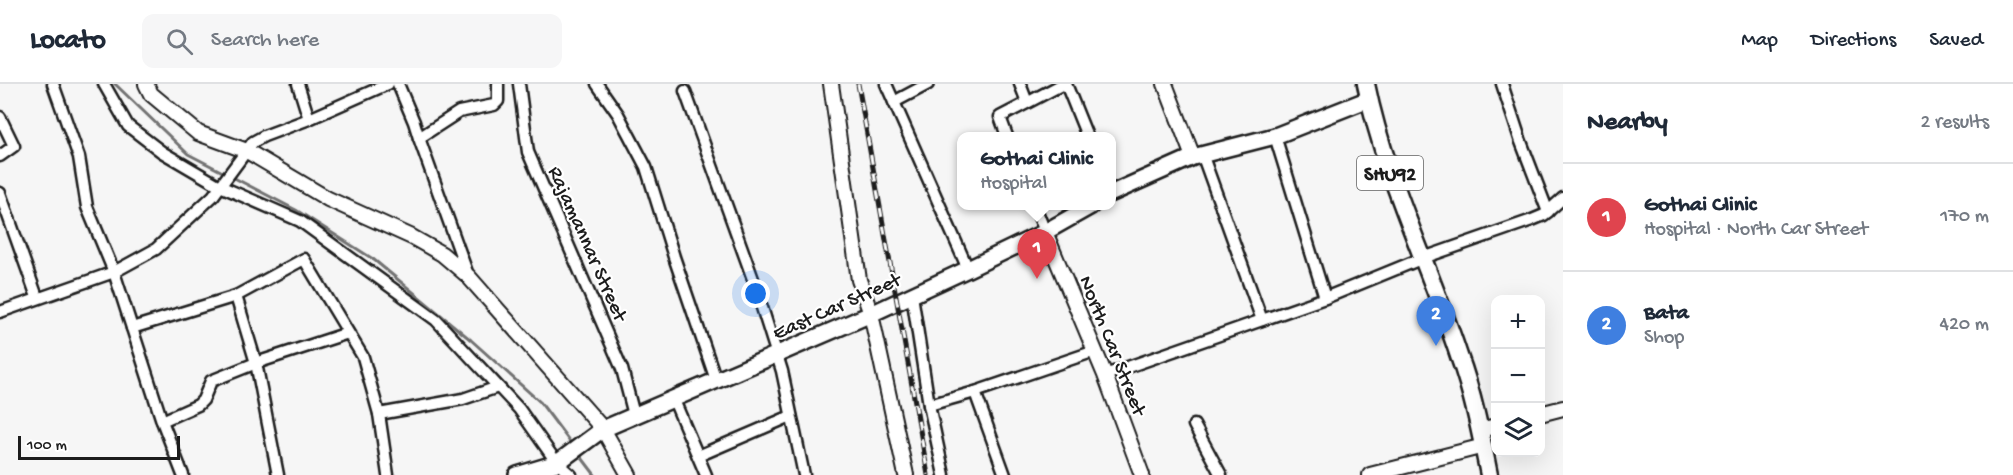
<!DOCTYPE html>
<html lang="en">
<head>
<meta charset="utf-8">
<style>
	body { margin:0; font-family:"Gochi Hand",sans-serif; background:#f6f6f7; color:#1f2937 }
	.controls { position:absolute; right:18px; bottom:18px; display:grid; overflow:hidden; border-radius:12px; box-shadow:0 6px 24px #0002 }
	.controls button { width:54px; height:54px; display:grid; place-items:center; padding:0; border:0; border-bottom:2px solid #e0e1e3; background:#fff; color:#1f2937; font:30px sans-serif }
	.scale { position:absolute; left:18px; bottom:15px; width:162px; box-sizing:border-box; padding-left:6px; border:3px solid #1c1c1c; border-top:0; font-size:16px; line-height:21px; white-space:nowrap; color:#1c1c1c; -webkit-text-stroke:4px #fff; paint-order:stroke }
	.you { position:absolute; left:756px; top:210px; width:21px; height:21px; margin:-15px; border:4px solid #fff; border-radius:50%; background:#1a73e8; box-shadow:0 0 0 9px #1a73e833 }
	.badge { display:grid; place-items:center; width:39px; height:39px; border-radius:50%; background:#b45309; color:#fff; font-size:20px; font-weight:700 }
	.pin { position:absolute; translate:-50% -50px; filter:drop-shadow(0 2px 3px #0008) }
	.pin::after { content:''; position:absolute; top:32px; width:21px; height:18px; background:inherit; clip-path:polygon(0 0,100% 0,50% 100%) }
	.popup { position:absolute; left:957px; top:48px; width:159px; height:78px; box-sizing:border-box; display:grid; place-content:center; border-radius:12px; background:#fff; filter:drop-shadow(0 2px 4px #0005); font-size:20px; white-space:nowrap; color:#747a83 }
	.popup b { font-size:22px; color:#1f2937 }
	.popup::after { content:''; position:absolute; left:50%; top:100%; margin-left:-12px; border:12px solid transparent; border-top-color:#fff }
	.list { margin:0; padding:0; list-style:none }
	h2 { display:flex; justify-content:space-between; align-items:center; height:78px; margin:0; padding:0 24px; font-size:26px }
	h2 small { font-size:20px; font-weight:400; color:#747a83 }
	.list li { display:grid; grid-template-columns:39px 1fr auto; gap:18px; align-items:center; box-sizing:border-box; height:108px; padding:0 24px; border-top:2px solid #e0e1e3 }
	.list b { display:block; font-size:22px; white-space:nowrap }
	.list p { margin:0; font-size:20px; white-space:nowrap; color:#747a83 }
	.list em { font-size:20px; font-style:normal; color:#747a83 }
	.icon { flex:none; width:33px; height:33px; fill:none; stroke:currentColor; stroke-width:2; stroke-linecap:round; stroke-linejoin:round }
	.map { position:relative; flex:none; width:1563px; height:391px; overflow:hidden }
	header { display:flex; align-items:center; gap:36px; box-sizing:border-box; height:84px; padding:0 30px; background:#fff; border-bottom:2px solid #e0e1e3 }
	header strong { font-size:28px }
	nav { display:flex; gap:33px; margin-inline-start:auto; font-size:21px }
	.search { width:420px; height:54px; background:#f6f6f7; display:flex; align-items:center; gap:15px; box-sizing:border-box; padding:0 21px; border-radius:12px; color:#747a83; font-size:22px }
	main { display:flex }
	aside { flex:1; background:#fff }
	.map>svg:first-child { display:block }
</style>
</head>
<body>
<header>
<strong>Locato</strong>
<div class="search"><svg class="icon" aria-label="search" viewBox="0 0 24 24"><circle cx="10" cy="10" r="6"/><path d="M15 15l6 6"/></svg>Search here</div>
<nav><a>Map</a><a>Directions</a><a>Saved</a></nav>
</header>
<main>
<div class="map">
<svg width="1563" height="391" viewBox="0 0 1563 391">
	<rect width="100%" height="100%" fill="#f6f6f6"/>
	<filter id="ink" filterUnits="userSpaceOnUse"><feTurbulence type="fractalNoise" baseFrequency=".0167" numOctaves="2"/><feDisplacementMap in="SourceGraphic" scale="12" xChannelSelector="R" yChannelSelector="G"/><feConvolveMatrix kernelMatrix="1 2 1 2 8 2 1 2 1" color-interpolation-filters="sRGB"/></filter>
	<g filter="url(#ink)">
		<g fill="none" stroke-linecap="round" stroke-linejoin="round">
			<g stroke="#727272" stroke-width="3">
				<path d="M115 0 188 70 296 126 373 175 471 256 540 318 573 362"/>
				<path d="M579 370 595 391"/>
			</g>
			<g stroke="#1c1c1c" stroke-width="15">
				<g id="minor">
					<path d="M53 0 79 73 87 123 114 188 156 165 213 112 253 58 264 52 309 35 388 0"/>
					<path d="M104 0 128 42 162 68 220 102 300 137 436 236 519 325 557 379 571 391"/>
					<path d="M298 0 309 35"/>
					<path d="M398 0 414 38 419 54"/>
					<path d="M519 0 528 68 622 285 634 331"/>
					<path d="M597 0 618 30 646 83 674 173 716 296"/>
					<path d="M886 0 968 185"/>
					<path d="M1020 0 1027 18"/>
					<path d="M1066 0 1087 52"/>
					<path d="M1502 0 1520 55 1548 128"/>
					<path d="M685 7 753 195 782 287 804 391"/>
					<path d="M894 18 928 0"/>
					<path d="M0 33 14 62 0 72"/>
					<path d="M1007 52 1000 33 1063 0"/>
					<path d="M1275 52 1325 214"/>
					<path d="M1202 70 1262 236"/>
					<path d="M0 109 37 213"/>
					<path d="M1035 122 1045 148"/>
					<path d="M468 191 419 54 459 28 494 21 498 17V0"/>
					<path d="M912 211 929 321 944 391"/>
					<path d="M0 228 114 188 132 244"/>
					<path d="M1105 291 1325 214 1423 174 1532 136 1544 131 1563 114"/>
					<path d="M975 308 1005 391"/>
					<path d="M673 314 706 391"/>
					<path d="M929 321 975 308 1095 267"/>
					<path d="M379 330 463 315 498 303"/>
					<path d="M162 337 198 321 203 316 211 297 256 279 348 249"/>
					<path d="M1194 341 1221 391"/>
					<path d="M698 372 791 332"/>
					<path d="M183 391 162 337 132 244 236 212"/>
					<path d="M278 391 256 279 236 212 304 175 363 273 379 330 388 391"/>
				</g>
			</g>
			<g stroke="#1c1c1c" stroke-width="18">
				<g id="tertiary">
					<path d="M146 0 151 10 198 49 247 67 328 115 412 153 442 170 468 192 603 345 629 391"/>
					<path d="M831 0 859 196 871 230 906 391"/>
					<path d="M1165 0 1193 73"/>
					<path d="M1045 148 1105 291 1142 391"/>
					<path d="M1540 330 1563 324"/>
					<path d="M1480 346 1496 342"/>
					<path d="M1370 391 1484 362"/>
				</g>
			</g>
			<g stroke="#1c1c1c" stroke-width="20">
				<g id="secondary">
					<path d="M1112 109 1193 73 1275 52 1369 15"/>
					<path d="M517 391 557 379 603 345 871 230 968 185 1045 148 1091 122"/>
				</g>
			</g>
			<g stroke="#1c1c1c" stroke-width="21">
				<path id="primary" d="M1366 0C1385 94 1429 181 1459 272 1473 310 1481 351 1489 391"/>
			</g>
			<use href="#minor" stroke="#fff" stroke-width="10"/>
			<use href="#tertiary" stroke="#fff" stroke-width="14"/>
			<use href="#secondary" stroke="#fff" stroke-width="15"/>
			<use href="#primary" stroke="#fff" stroke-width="16"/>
			<g stroke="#1c1c1c" stroke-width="5">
				<path id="rail" d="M858 0 928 391"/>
			</g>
			<use href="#rail" stroke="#fff" stroke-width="3" stroke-dasharray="9" stroke-linecap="butt"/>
		</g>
	</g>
	<g text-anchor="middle" stroke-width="4.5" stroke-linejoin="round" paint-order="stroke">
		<rect fill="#fff" stroke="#606060" stroke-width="1.5" x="1357" y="72" width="66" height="34" rx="4.5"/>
		<g font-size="20" font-weight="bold" fill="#1c1c1c">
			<text x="1390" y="96">SHU92</text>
		</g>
		<g font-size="21" fill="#1c1c1c" stroke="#fff">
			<text transform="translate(589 159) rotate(66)" y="7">Rajamannar Street</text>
			<text transform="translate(836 221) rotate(-24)" y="7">East Car Street</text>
			<text transform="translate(1114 261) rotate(68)" y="7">North Car Street</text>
		</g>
	</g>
</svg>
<div class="controls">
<button>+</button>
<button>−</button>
<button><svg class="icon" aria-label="layers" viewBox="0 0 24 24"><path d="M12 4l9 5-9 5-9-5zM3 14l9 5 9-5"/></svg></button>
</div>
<div class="scale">100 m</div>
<div class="you"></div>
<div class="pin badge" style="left:1037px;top:195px;background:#e0444e">1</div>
<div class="popup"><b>Gothai Clinic</b>Hospital</div>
<div class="pin badge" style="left:1436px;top:262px;background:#3f7fe0">2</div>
</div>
<aside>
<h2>Nearby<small>2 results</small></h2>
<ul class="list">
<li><span class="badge" style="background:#e0444e">1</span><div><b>Gothai Clinic</b><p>Hospital · North Car Street</p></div><em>170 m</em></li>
<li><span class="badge" style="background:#3f7fe0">2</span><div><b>Bata</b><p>Shop</p></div><em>420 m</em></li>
</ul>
</aside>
</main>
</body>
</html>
